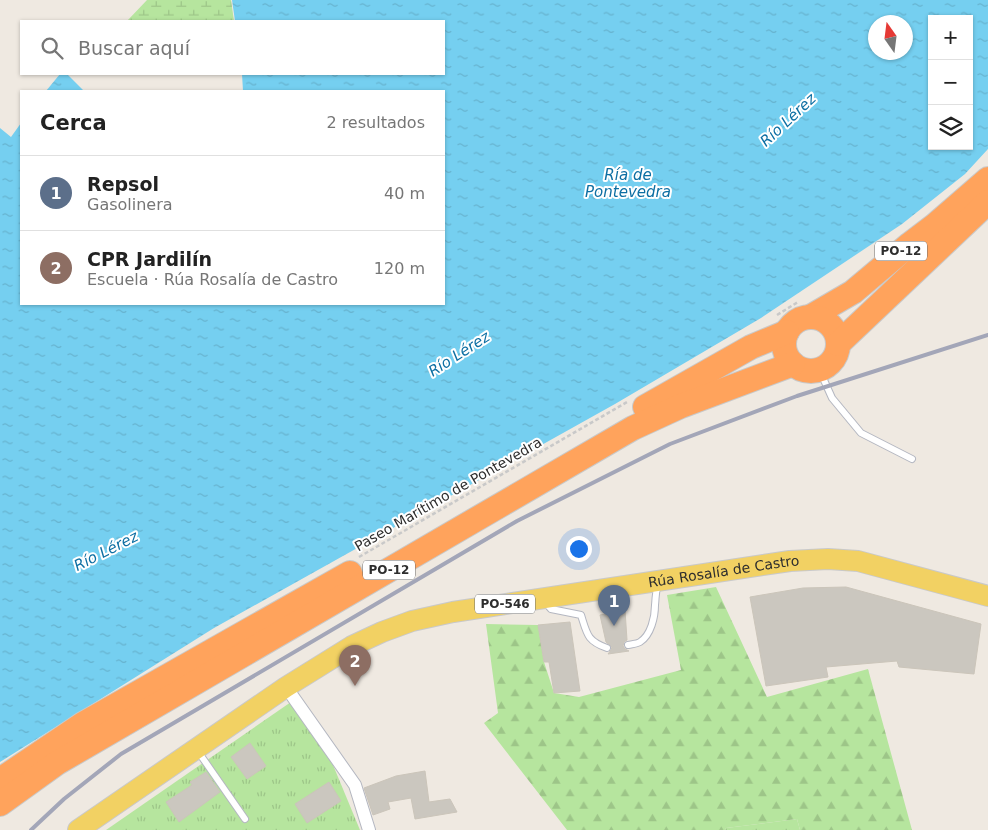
<!DOCTYPE html>
<html lang="es">
<head>
<meta charset="utf-8">
<style>
	body { margin:0; font-family:"DejaVu Sans",sans-serif; background:#f2f2f2; color:#222 }
	.controls { position:absolute; right:15px; top:15px; display:grid; overflow:hidden; border-radius:0px; box-shadow:0 1px 4px #0004 }
	.controls button { width:45px; height:45px; display:grid; place-items:center; padding:0; border:0; border-bottom:1px solid #e0e0e0; background:#fff; color:#222; font:25px sans-serif }
	.compass { position:absolute; left:868px; top:15px; width:45px; height:45px; border-radius:50%; background:#fff; box-shadow:0 1px 4px #0004; rotate:346deg }
	.you { position:absolute; left:578px; top:548px; width:18px; height:18px; margin:-12px; border:4px solid #fff; border-radius:50%; background:#1a73e8; box-shadow:0 0 0 8px #1a73e833 }
	.badge { display:grid; place-items:center; width:32px; height:32px; border-radius:50%; background:#4264fb; color:#fff; font-size:16px; font-weight:700 }
	.pin { position:absolute; translate:-50% -41px; filter:drop-shadow(0 1px 2px #0008) }
	.pin::after { content:''; position:absolute; top:26px; width:18px; height:15px; background:inherit; clip-path:polygon(0 0,100% 0,50% 100%) }
	.list { margin:0; padding:0; list-style:none }
	h2 { display:flex; justify-content:space-between; align-items:center; height:65px; margin:0; padding:0 20px; font-size:21px }
	h2 small { font-size:16px; font-weight:400; color:#767676 }
	.list li { display:grid; grid-template-columns:32px 1fr auto; gap:15px; align-items:center; box-sizing:border-box; height:75px; padding:0 20px; border-top:1px solid #e0e0e0 }
	.list b { display:block; font-size:19px; white-space:nowrap }
	.list p { margin:0; font-size:16px; white-space:nowrap; color:#767676 }
	.list em { font-size:16px; font-style:normal; color:#767676 }
	.icon { flex:none; width:28px; height:28px; fill:none; stroke:currentColor; stroke-width:2; stroke-linecap:round; stroke-linejoin:round }
	.map { position:relative; flex:none; width:988px; height:830px; overflow:hidden }
	.search { position:absolute; background:#fff; box-shadow:0 1px 4px #0004; left:20px; top:20px; width:425px; height:55px; display:flex; align-items:center; gap:12px; box-sizing:border-box; padding:0 18px; border-radius:0px; color:#767676; font-size:19px }
	.panel { position:absolute; background:#fff; box-shadow:0 1px 4px #0004; left:20px; top:90px; width:425px; height:215px; border-radius:0px }
	.map>svg:first-child { display:block }
</style>
</head>
<body>
<div class="map">
<svg width="988" height="830" viewBox="0 0 988 830">
	<defs>
		<pattern id="grass-tufts" width="24" height="20" patternUnits="userSpaceOnUse" patternTransform="scale(1.25)"><rect width="24" height="20" fill="#b6e59e"/><path d="M3 7l-1-3M5 7V3M7 7l1-3M15 17l-1-3M17 17v-4M19 17l1-3" fill="none" stroke="#9dc588"/></pattern>
		<pattern id="forest-firs" width="22" height="20" patternUnits="userSpaceOnUse" patternTransform="scale(1.25)"><rect width="22" height="20" fill="#b6e59e"/><path d="M5 1l3.5 6h-7zM16 11l3.5 6h-7z" fill="#9dc588"/></pattern>
		<pattern id="wetland-marsh" width="20" height="14" patternUnits="userSpaceOnUse" patternTransform="scale(1.25)"><rect width="20" height="14" fill="#b6e59e"/><path d="M1 5h8M5 5V1M11 12h8M15 12V8" fill="none" stroke="#9dc588"/></pattern>
		<pattern id="water-ripples" width="26" height="14" patternUnits="userSpaceOnUse" patternTransform="scale(1.25)"><rect width="26" height="14" fill="#75cff0"/><path d="M2 4q2-2 4 0t4 0M15 11q2-2 4 0t4 0" fill="none" stroke="#66b2ce"/></pattern>
	</defs>
	<rect width="100%" height="100%" fill="#efe9e1"/>
	<g fill="url(#grass-tufts)">
		<path d="M291 702 333 765 360 830H106Z"/>
		<path d="M797 819 800 830H725L726 828Z"/>
	</g>
	<path fill="url(#forest-firs)" d="M716 587 767 697 868 669 912 830H800L797 819 726 828 725 830H567L484 723 498 713 486 624 538 625 544 662 554 693 579 697 681 670 667 595Z"/>
	<path fill="url(#wetland-marsh)" d="M147 0H231L234 21H124H127Z"/>
	<g fill="url(#water-ripples)" fill-rule="evenodd">
		<path d="M232 0H988V149L965 174 902 224 761 318 615 404 214 628 0 762V128L11 137 21 123V304H444V91H243L242 74H444V21H235ZM932 19H969V146H932ZM906 22V52H876V22Z"/>
		<path d="M60 74H67L84 91H46Z"/>
	</g>
	<g fill="#cbc7bf" stroke="#cbc5ba">
		<path d="M846 587 981 624 974 674 899 667 897 661 826 667 828 677 766 686 750 597 803 588Z"/>
		<path d="M625 610 627 640 624 642 623 646 625 649 629 651 608 654 611 650 612 647 606 642 600 615Z"/>
		<path d="M570 622 580 691 554 693 549 662H544L538 625Z"/>
		<path d="M250 743 266 766 247 779 231 757Z"/>
		<path d="M425 771 429 802 450 799 457 812 415 819 411 798 388 802 390 809 373 815 364 788 396 776Z"/>
		<path d="M206 772 220 792 179 822 166 802 192 785 190 782Z"/>
		<path d="M329 782 341 801 307 823 295 804Z"/>
	</g>
	<g fill="none" stroke-linecap="round" stroke-linejoin="round">
		<g stroke="#b4b7c1" stroke-width="8">
			<g id="lane">
				<path d="M819 369 832 398 861 433 912 459"/>
				<path d="M544 601 551 609 581 615C587 634 587 641 607 648"/>
				<path d="M628 645C632 644 637 644 640 642 651 635 655 617 655 605 656 597 655 593 658 585"/>
				<path d="M197 750 245 819"/>
			</g>
		</g>
		<g stroke="#b4b7c1" stroke-width="14">
			<path id="street" d="M286 687 355 785 369 830"/>
		</g>
		<g stroke="#c9c9c9" stroke-width="22">
			<g id="primary">
				<path id="s1" d="M78 830 286 687 352 646 382 632 412 621 453 612 790 561 828 559 858 561 988 596"/>
			</g>
		</g>
		<g stroke="#c9c9c9" stroke-width="26">
			<g id="highway">
				<path d="M810 317 853 292 910 244 935 225 988 179"/>
				<circle cx="811" cy="344" r="27"/>
				<path d="M838 344 988 202"/>
				<path d="M645 407 751 347 787 332"/>
				<path d="M0 780 83 724 350 573"/>
				<path d="M0 804 57 763 633 428 681 406 793 364"/>
			</g>
		</g>
		<g stroke="#c9c9c9" stroke-width="2.5" stroke-dasharray="4 2.5" stroke-linecap="butt">
			<path d="M777 315 798 302"/>
			<path d="M359 557 627 402"/>
		</g>
		<use href="#lane" stroke="#fff" stroke-width="6"/>
		<use href="#street" stroke="#fff" stroke-width="12"/>
		<use href="#primary" stroke="#f2d163" stroke-width="20"/>
		<use href="#highway" stroke="#ffa35c" stroke-width="24"/>
		<path stroke="#a3a6b8" stroke-width="4" d="M31 830 64 799 121 754 517 521 670 444 797 396 988 335"/>
	</g>
	<g text-anchor="middle" stroke-width="4" stroke-linejoin="round" paint-order="stroke">
		<g fill="#fff" stroke="#6d6d6d" stroke-width="1">
			<rect x="875" y="241.5" width="52" height="19" rx="4"/>
			<rect x="363" y="560.5" width="52" height="19" rx="4"/>
			<rect x="475" y="594.5" width="60" height="19" rx="4"/>
		</g>
		<g font-size="12" font-weight="bold" fill="#2e2e2e">
			<text x="901" y="255">PO-12</text>
			<text x="389" y="574">PO-12</text>
			<text x="505" y="608">PO-546</text>
		</g>
		<g font-size="14" fill="#2e2e2e" stroke="#fff">
			<text transform="translate(448 494) rotate(-30)" y="5">Paseo Marítimo de Pontevedra</text>
			<text dy="5" stroke="none"><textPath href="#s1" startOffset="711">Rúa Rosalía de Castro</textPath></text>
		</g>
		<g font-size="15" font-style="italic" fill="#0d6fa3" stroke="#fff">
			<text transform="translate(788 120) rotate(-43)" y="5">Río Lérez</text>
			<text x="628" y="180">Ría de<tspan x="628" dy="17">Pontevedra</tspan></text>
			<text transform="translate(459 354) rotate(-33)" y="5">Río Lérez</text>
			<text transform="translate(106 551) rotate(-27)" y="5">Río Lérez</text>
		</g>
	</g>
</svg>
<div class="controls">
<button>+</button>
<button>−</button>
<button><svg class="icon" aria-label="layers" viewBox="0 0 24 24"><path d="M12 4l9 5-9 5-9-5zM3 14l9 5 9-5"/></svg></button>
</div>
<svg class="compass" viewBox="-18 -18 36 36"><path d="M0-13l5 13h-10z" fill="#e53935"/><path d="M0 13l5-13h-10z" fill="#767676"/></svg>
<div class="you"></div>
<div class="pin badge" style="left:614px;top:626px;background:#5c6f8a">1</div>
<div class="pin badge" style="left:355px;top:686px;background:#8d6e63">2</div>
<div class="search"><svg class="icon" aria-label="search" viewBox="0 0 24 24"><circle cx="10" cy="10" r="6"/><path d="M15 15l6 6"/></svg>Buscar aquí</div>
<section class="panel">
<h2>Cerca<small>2 resultados</small></h2>
<ul class="list">
<li><span class="badge" style="background:#5c6f8a">1</span><div><b>Repsol</b><p>Gasolinera</p></div><em>40 m</em></li>
<li><span class="badge" style="background:#8d6e63">2</span><div><b>CPR Jardilín</b><p>Escuela · Rúa Rosalía de Castro</p></div><em>120 m</em></li>
</ul>
</section>
</div>
</body>
</html>
